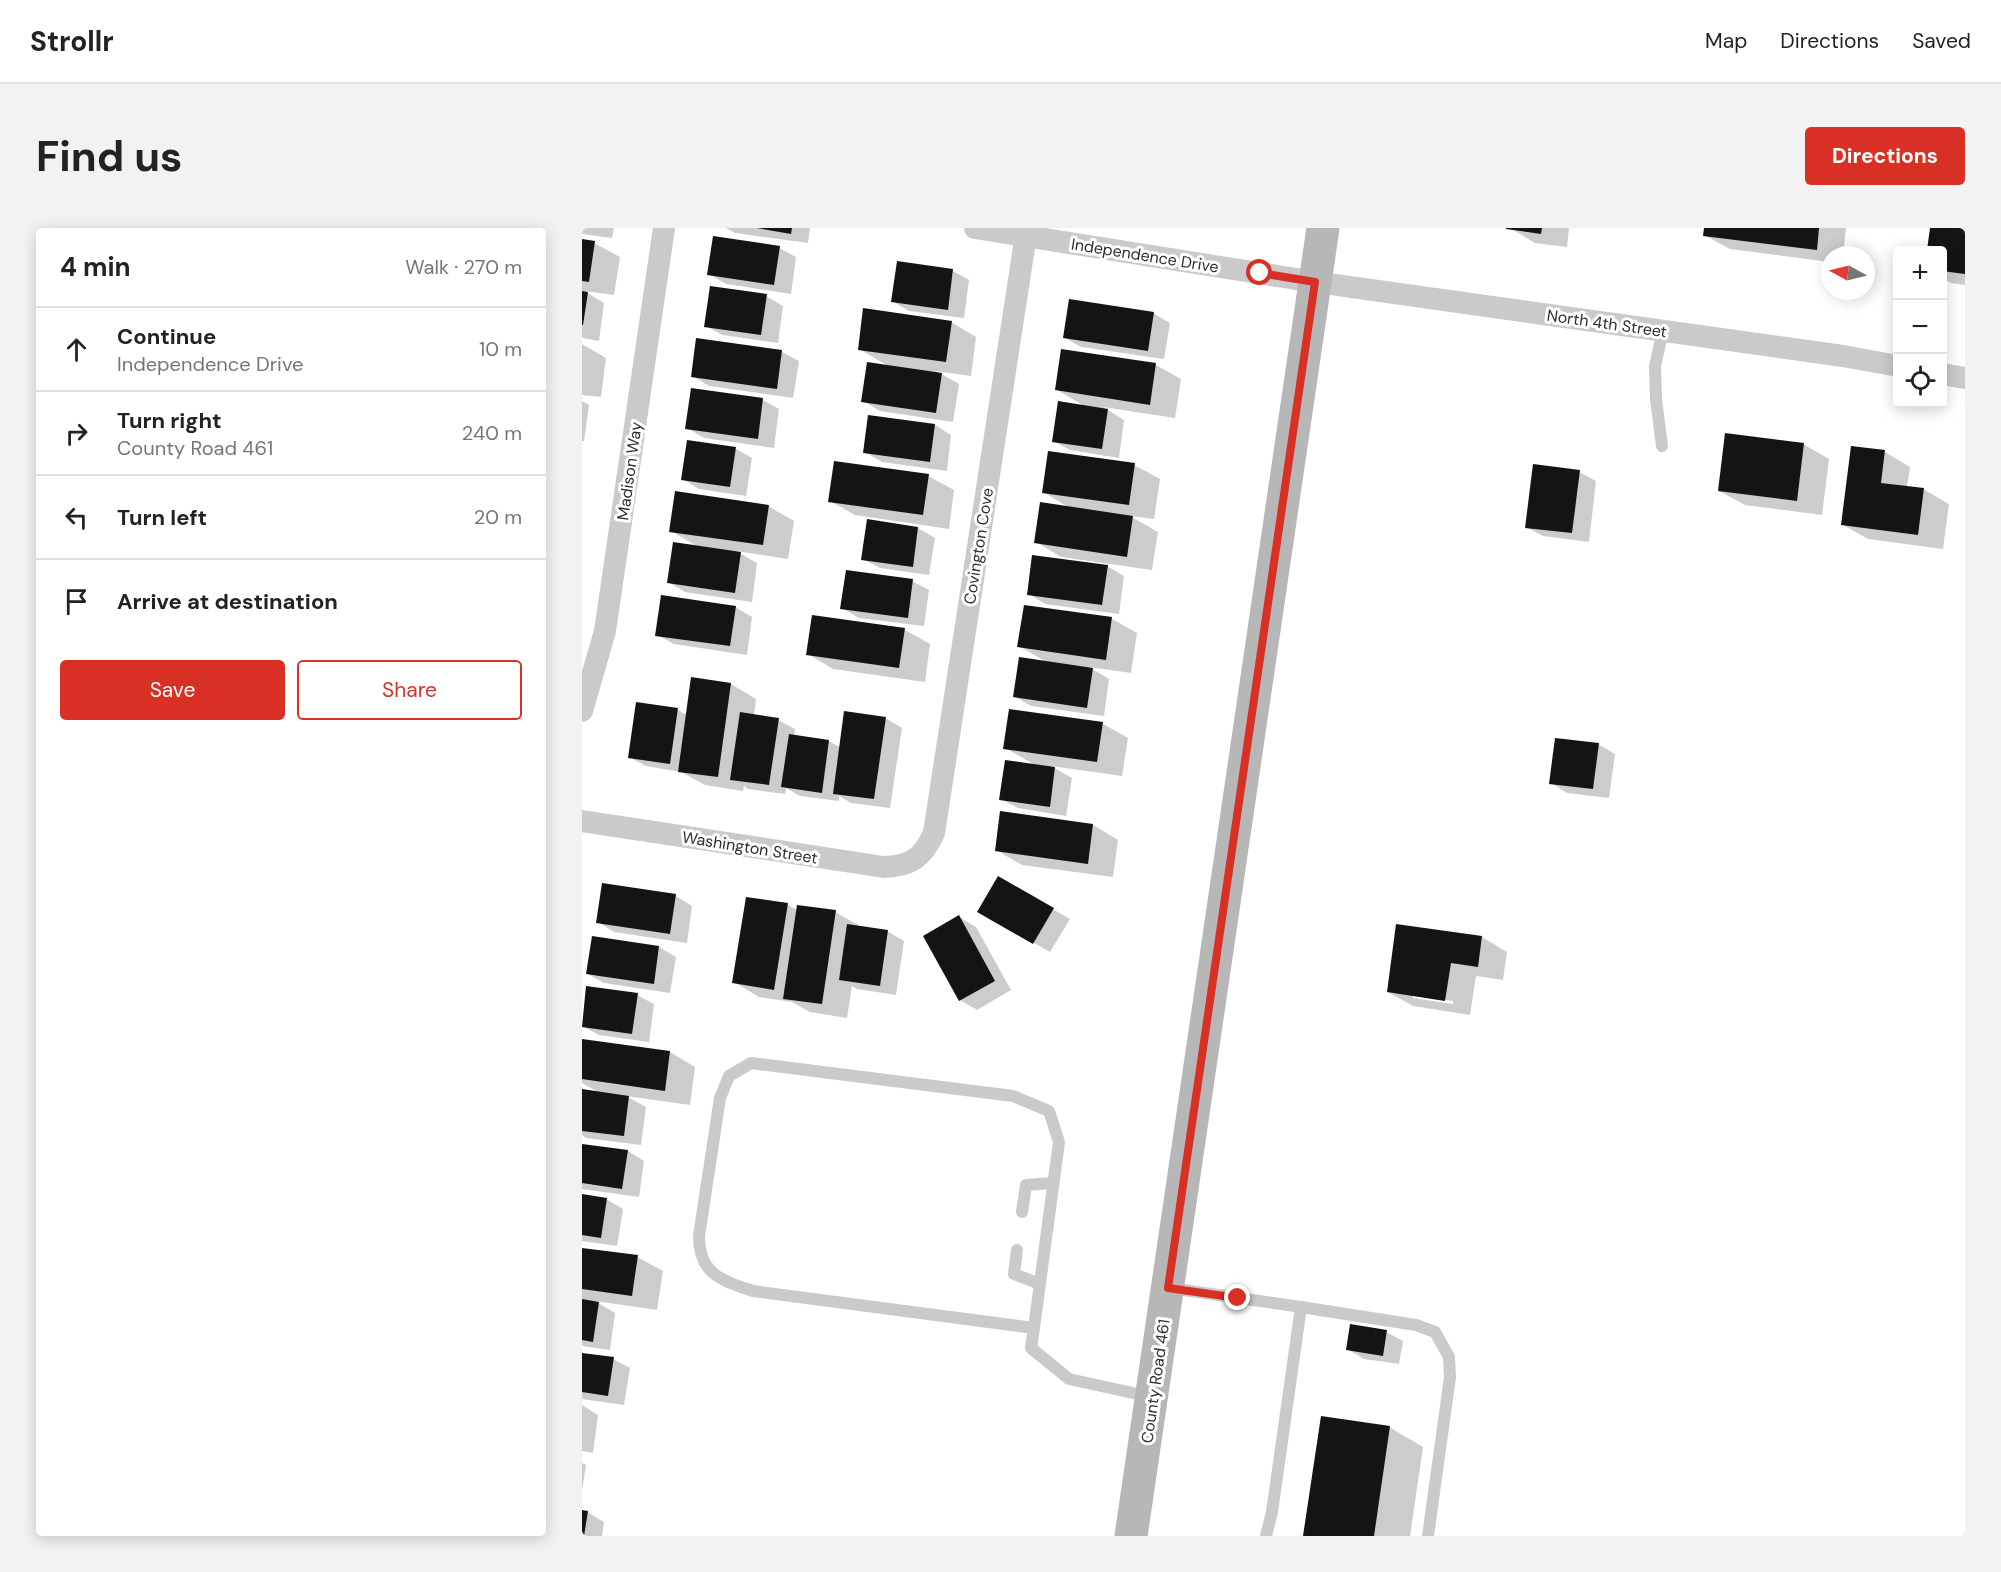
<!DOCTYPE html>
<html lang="en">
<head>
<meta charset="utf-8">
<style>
	body { margin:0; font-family:"DM Sans",sans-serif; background:#f2f2f2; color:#222 }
	.controls { position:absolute; right:18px; top:18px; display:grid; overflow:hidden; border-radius:6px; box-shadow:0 3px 15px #0003 }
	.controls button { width:54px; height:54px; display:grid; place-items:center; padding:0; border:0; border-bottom:2px solid #e0e0e0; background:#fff; color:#222; font:30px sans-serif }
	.compass { position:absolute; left:1239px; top:18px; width:54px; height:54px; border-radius:50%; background:#fff; box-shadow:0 3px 15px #0003; rotate:277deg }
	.stop { position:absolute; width:18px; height:18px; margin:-14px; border:4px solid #d93025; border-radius:50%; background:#fff }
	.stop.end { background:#d93025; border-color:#fff; box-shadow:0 2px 6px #0008 }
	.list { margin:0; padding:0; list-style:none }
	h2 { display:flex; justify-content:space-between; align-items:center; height:78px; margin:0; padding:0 24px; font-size:26px }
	h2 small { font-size:20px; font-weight:400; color:#767676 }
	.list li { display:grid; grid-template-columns:39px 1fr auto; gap:18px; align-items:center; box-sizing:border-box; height:84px; padding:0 24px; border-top:2px solid #e0e0e0 }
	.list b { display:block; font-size:22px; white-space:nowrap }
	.list p { margin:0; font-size:20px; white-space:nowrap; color:#767676 }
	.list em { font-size:20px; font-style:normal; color:#767676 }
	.actions { display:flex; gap:12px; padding:18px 24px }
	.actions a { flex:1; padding:14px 0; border:2px solid #d93025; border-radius:6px; text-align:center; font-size:21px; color:#d93025 }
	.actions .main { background:#d93025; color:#fff }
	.icon { flex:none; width:33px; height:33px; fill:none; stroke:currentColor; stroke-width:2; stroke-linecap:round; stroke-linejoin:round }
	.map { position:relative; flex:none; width:1383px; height:1308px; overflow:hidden; border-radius:6px }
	header { display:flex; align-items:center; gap:36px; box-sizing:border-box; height:84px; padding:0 30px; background:#fff; border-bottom:2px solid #e0e0e0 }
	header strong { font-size:28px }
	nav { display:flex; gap:33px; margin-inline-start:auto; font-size:21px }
	.intro { display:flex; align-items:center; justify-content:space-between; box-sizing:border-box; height:144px; padding:0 36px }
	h1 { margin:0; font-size:42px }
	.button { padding:15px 27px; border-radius:6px; background:#d93025; color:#fff; font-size:21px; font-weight:700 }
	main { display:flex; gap:36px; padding:0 36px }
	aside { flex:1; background:#fff; border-radius:6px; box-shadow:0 3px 15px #0003 }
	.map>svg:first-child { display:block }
</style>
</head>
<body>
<header>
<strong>Strollr</strong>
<nav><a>Map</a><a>Directions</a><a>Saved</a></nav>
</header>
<div class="intro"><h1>Find us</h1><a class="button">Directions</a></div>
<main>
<aside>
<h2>4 min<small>Walk · 270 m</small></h2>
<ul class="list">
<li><svg class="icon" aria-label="ahead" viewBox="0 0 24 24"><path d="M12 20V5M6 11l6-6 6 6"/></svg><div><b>Continue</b><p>Independence Drive</p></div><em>10 m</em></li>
<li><svg class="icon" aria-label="right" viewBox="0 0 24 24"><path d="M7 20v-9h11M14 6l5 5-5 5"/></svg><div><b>Turn right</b><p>County Road 461</p></div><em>240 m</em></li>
<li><svg class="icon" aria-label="left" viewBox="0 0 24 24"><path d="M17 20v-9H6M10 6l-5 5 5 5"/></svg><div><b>Turn left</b></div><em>20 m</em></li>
<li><svg class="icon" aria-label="arrive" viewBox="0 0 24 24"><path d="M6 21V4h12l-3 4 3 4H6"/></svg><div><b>Arrive at destination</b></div></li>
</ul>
<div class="actions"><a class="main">Save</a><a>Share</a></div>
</aside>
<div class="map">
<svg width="1383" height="1308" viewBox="0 0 1383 1308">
	<rect width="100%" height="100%" fill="#fff"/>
	<g fill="#0003" fill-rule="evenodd">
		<path d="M0 0H32L30 10 0 6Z"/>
		<path d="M144 0H228L226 15 153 5Z"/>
		<path d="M928 0H987L985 19 953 15Z"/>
		<path d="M1123 0H1264L1261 27H1248V34L1148 21 1122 7Z"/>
		<path d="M1349 0H1383V57L1369 55 1360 50V22H1346Z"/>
		<path d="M0 13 12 15 38 29 32 67 2 63 22 75 17 113 0 110Z"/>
		<path d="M197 20 214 29 209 66 144 56 127 46Z"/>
		<path d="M371 43 387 52 382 90 327 83 310 73Z"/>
		<path d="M184 68 201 78 196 115 140 107 124 98Z"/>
		<path d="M571 85 588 95 582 131 499 119 483 110Z"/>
		<path d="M369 94 394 109 389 148 354 143 377 156 371 194 298 183 281 173 308 139 277 121Z"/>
		<path d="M0 116 24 130 19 169 0 167Z"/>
		<path d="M200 124 217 133 211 170 127 158 110 148Z"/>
		<path d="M574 137 599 151 593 190 521 179 542 192 537 230 488 222 471 213 504 179 475 162Z"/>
		<path d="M181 172 197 181 192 220 122 210 105 200Z"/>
		<path d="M0 173 7 177 2 213H0Z"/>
		<path d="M353 197 369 207 365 243 300 234 283 224Z"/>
		<path d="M1221 216 1247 231 1240 287 1163 277 1137 263Z"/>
		<path d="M154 221 170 230 164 268 117 261 101 251Z"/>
		<path d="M1303 224 1328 239 1325 259 1341 261 1367 276 1361 321 1286 311 1261 297Z"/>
		<path d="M552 237 578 251 572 291 548 288 576 304 570 342 479 329 454 314 488 280 461 264Z"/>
		<path d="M997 244 1014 253 1007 314 961 308 944 299Z"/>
		<path d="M346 248 372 262 367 301 273 287 248 273Z"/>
		<path d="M186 278 212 293 206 331 154 323 175 335 170 374 103 364 86 354 118 320 89 303Z"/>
		<path d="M336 300 353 310 347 347 298 340 281 331Z"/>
		<path d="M525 338 542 348 537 386 463 376 447 366Z"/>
		<path d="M330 353 347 362 342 398 277 390 260 380Z"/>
		<path d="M153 379 170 389 165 427 92 416 75 407Z"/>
		<path d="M231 389 323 402 348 416 343 454 251 441 226 426Z"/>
		<path d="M530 391 555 405 549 445 507 439 527 451 522 488 449 478 432 468 466 435 437 418Z"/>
		<path d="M111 451 149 456 174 471 172 488 196 492 213 501 212 508 247 513 259 520 303 490 320 500 308 580 269 575 257 568V573L218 568 204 560 203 566 166 561 162 558 161 563 123 557 99 544 64 538 47 529 96 482 105 487Z"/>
		<path d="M521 496 546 510 540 548 469 538 490 550 484 588 436 580 419 571 453 537 423 520Z"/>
		<path d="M1016 516 1033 526 1027 570 985 565 969 555Z"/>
		<path d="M419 585 511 597 536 612 531 649 440 637 414 622Z"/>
		<path d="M416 650 488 691 468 724 397 684Z"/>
		<path d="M94 668 110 678 105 715 32 704 16 694Z"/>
		<path d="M165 670 206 677 215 682 253 684 278 698 305 703 322 713 314 767 275 761 270 758 265 790 228 784 210 774 177 769 152 754Z"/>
		<path d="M377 689 394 699 429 762 395 782 378 772Z"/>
		<path d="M900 709 925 724 921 752 894 748 888 787 831 778 806 764ZM831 767 871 773V776L831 770Z"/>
		<path d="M77 719 94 729 88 765 22 755 6 746Z"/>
		<path d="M55 767 72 776 67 814 17 807 0 798Z"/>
		<path d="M0 812 88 824 113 839 108 877 44 868 64 879 59 917 4 910 0 907V863L18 865 0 855Z"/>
		<path d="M0 917 46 923 62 933 57 969 0 961Z"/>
		<path d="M0 968 24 971 41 981 35 1018 0 1013Z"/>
		<path d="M0 1021 55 1029 81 1043 75 1082 13 1073 33 1085 28 1122 0 1118Z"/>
		<path d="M804 1104 821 1113 817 1136 782 1131 765 1121Z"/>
		<path d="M0 1126 31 1131 48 1140 42 1177 0 1171Z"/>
		<path d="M0 1177 16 1187 11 1225 0 1223Z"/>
		<path d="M807 1199 841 1219 828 1308H723Z"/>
		<path d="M0 1235 4 1237 0 1262Z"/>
		<path d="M0 1284H5L22 1294 20 1308H0Z"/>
	</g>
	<g fill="#141414">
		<path d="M175 0H210L209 6Z"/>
		<path d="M924 0H960L959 6 924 1Z"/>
		<path d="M1122 0H1237L1235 22 1121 8Z"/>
		<path d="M1348 0H1383V46L1360 43V22H1345Z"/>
		<path d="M131 8 198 18 192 57 125 47Z"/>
		<path d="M0 11 13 13 7 54 0 53Z"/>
		<path d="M315 33 371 41 366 82 309 74Z"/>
		<path d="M128 58 185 66 179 107 122 99Z"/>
		<path d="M0 63 6 64 1 97H0Z"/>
		<path d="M487 71 572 84 566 123 481 110Z"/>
		<path d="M281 80 370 93 364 134 276 122Z"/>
		<path d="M114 110 200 122 195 161 109 149Z"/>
		<path d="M479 121 574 135 568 177 473 162Z"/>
		<path d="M285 134 360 145 354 185 279 174Z"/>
		<path d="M109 160 181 170 176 211 103 201Z"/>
		<path d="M476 173 526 181 520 221 470 214Z"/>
		<path d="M286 187 353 196 348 234 281 225Z"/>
		<path d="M1143 205 1222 215 1215 273 1136 263Z"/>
		<path d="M105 212 154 219 148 259 99 252Z"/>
		<path d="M1269 218 1303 222 1299 255 1342 260 1336 307 1259 297Z"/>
		<path d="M466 223 553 235 547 277 460 265Z"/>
		<path d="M252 233 347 246 341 287 246 274Z"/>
		<path d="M951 236 998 242 990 305 943 300Z"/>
		<path d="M93 263 187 277 181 317 87 304Z"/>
		<path d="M458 274 551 288 545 329 452 315Z"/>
		<path d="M285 291 336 299 331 339 279 332Z"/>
		<path d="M91 314 159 324 153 365 85 355Z"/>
		<path d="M450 327 526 337 520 377 445 367Z"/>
		<path d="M264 342 331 351 326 390 258 381Z"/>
		<path d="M79 367 154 378 148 418 73 408Z"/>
		<path d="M442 377 530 389 524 432 435 419Z"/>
		<path d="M230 387 323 400 317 440 224 427Z"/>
		<path d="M437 429 511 440 505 480 431 469Z"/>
		<path d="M109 449 149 455 136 549 96 544Z"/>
		<path d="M54 474 96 480 88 536 46 530Z"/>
		<path d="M427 481 521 494 515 534 421 521Z"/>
		<path d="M262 483 304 489 292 571 251 566Z"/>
		<path d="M158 484 197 490 187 557 148 552Z"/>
		<path d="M207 506 247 512 240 565 199 559Z"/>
		<path d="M973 510 1017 515 1011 561 967 556Z"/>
		<path d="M423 532 473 539 468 579 417 572Z"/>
		<path d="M418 583 511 596 506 636 413 623Z"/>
		<path d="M416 648 472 680 451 716 395 684Z"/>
		<path d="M20 655 94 666 88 706 14 695Z"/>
		<path d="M164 669 206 675 192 762 150 755Z"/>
		<path d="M215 677 254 682 240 776 201 771Z"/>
		<path d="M377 687 413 753 377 773 341 708Z"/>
		<path d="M265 696 306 702 298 758 257 752Z"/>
		<path d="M814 696 900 708 896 739 869 735 863 773 805 764Z"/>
		<path d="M10 708 77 718 72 756 4 746Z"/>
		<path d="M4 758 56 765 50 806 0 799Z"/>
		<path d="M0 811 88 823 83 863 0 851Z"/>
		<path d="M0 861 47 868 42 908 0 903Z"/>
		<path d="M0 916 46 922 40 961 0 955Z"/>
		<path d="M0 966 25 970 19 1010 0 1007Z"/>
		<path d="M0 1020 56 1027 50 1068 0 1061Z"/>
		<path d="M0 1071 17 1074 11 1114 0 1112Z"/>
		<path d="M768 1096 805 1102 801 1128 764 1122Z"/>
		<path d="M0 1125 32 1129 26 1168 0 1164Z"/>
		<path d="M739 1188 808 1198 792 1308H721Z"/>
		<path d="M0 1282 6 1283 2 1308H0Z"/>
	</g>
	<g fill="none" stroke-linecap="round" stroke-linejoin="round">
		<g stroke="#cacaca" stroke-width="12">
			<path d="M1080 218 1074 171 1073 138 1081 103"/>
			<path d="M440 984 444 957 471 955"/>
			<path d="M435 1022 432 1046 458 1056"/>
			<path d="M588 1060 719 1079"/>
			<path d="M452 1100 171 1063C139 1052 117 1046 117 1008L138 870 147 848 169 835 431 868 467 883 477 914 452 1100 449 1120 487 1151 569 1169"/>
			<path d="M684 1308 690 1284 719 1079 834 1097 853 1104 867 1129 868 1149 846 1308"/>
		</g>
		<g stroke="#cacaca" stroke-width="22">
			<path d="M393 0 733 54 1261 128 1316 138"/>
			<path d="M1360 146 1383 150"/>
			<path d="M0 483 23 403 82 0"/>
			<path d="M0 593 302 639C330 638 341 629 352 605L445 0"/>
		</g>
		<path stroke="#b7b7b7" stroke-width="33" d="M549 1308 741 0"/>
	</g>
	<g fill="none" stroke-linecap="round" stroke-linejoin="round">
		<path stroke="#d93025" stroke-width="8" d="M656 1070 586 1060 733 54 678 45"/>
	</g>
	<g text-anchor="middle" stroke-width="6" stroke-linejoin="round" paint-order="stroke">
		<g font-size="16" fill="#2d2d2d" stroke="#fff">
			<text transform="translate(563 27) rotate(9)" y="6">Independence Drive</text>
			<text transform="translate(1025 95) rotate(8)" y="6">North 4th Street</text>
			<text transform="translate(47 243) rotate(-82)" y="6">Madison Way</text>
			<text transform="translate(396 318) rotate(-81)" y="6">Covington Cove</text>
			<text transform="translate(168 619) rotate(9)" y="6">Washington Street</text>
			<text transform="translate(573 1153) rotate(-82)" y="6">County Road 461</text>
		</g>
	</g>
</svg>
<div class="controls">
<button>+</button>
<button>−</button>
<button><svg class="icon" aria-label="locate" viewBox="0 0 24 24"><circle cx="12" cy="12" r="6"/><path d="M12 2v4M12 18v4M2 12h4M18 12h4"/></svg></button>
</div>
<svg class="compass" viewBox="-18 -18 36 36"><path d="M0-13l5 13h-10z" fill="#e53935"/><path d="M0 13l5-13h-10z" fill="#767676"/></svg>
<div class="stop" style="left:678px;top:45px"></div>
<div class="stop end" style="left:656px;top:1070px"></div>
</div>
</main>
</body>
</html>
